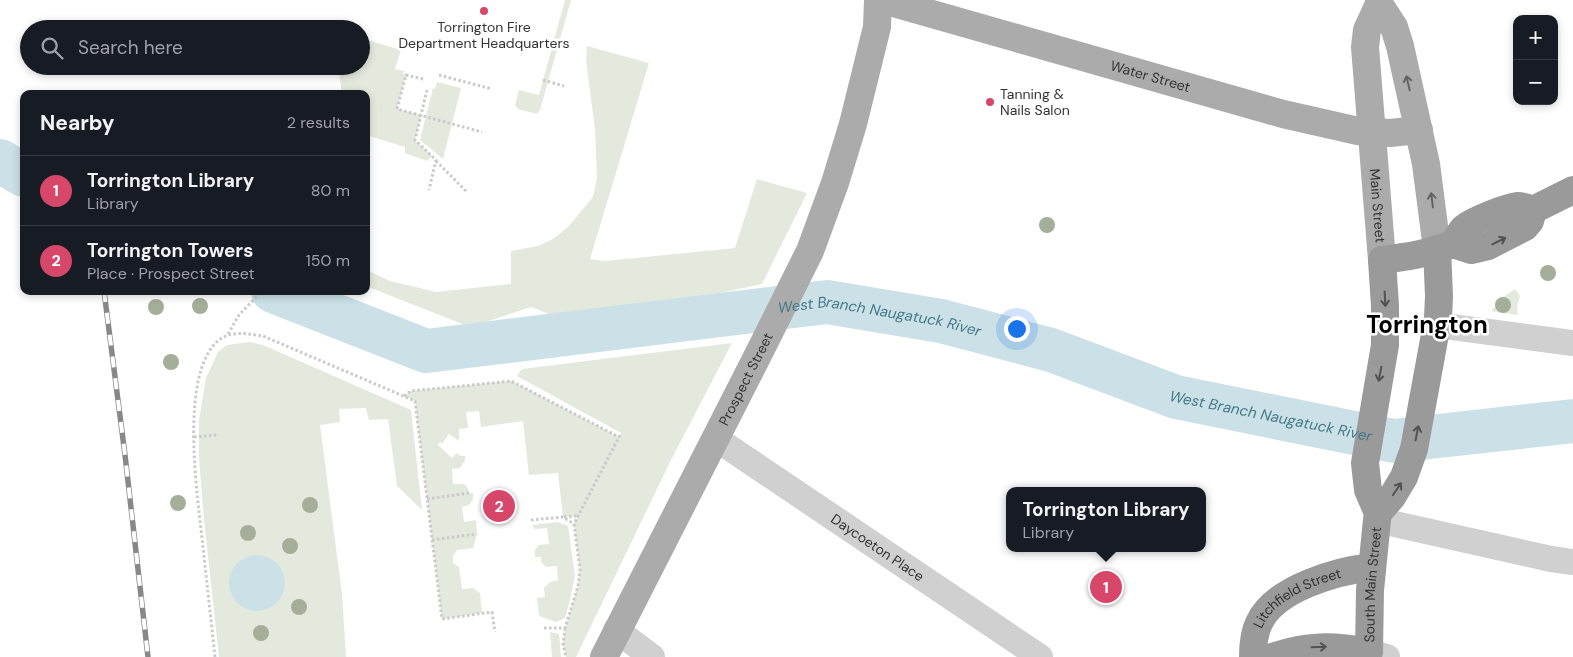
<!DOCTYPE html>
<html lang="en">
<head>
<meta charset="utf-8">
<style>
	body { margin:0; font-family:"DM Sans",sans-serif; background:#242831; color:#f1f3f6 }
	.controls { position:absolute; right:15px; top:15px; display:grid; overflow:hidden; border-radius:10px; box-shadow:0 2px 8px #0003 }
	.controls button { width:45px; height:45px; display:grid; place-items:center; padding:0; border:0; border-bottom:1px solid #363941; background:#171b24; color:#f1f3f6; font:25px sans-serif }
	.you { position:absolute; left:1016px; top:328px; width:18px; height:18px; margin:-12px; border:4px solid #fff; border-radius:50%; background:#1a73e8; box-shadow:0 0 0 8px #1a73e833 }
	.badge { display:grid; place-items:center; width:32px; height:32px; border-radius:50%; background:#d74769; color:#fff; font-size:16px; font-weight:700 }
	.pin { position:absolute; translate:-50% -50%; border:2px solid #fff; box-shadow:0 1px 5px #0006 }
	.popup { position:absolute; left:1006px; top:487px; width:200px; height:65px; box-sizing:border-box; display:grid; place-content:center; border-radius:10px; background:#171b24; filter:drop-shadow(0 1px 4px #0005); font-size:16px; white-space:nowrap; color:#9ea1a6 }
	.popup b { font-size:19px; color:#f1f3f6 }
	.popup::after { content:''; position:absolute; left:50%; top:100%; margin-left:-10px; border:10px solid transparent; border-top-color:#171b24 }
	.list { margin:0; padding:0; list-style:none }
	h2 { display:flex; justify-content:space-between; align-items:center; height:65px; margin:0; padding:0 20px; font-size:21px }
	h2 small { font-size:16px; font-weight:400; color:#9ea1a6 }
	.list li { display:grid; grid-template-columns:32px 1fr auto; gap:15px; align-items:center; box-sizing:border-box; height:70px; padding:0 20px; border-top:1px solid #363941 }
	.list b { display:block; font-size:19px; white-space:nowrap }
	.list p { margin:0; font-size:16px; white-space:nowrap; color:#9ea1a6 }
	.list em { font-size:16px; font-style:normal; color:#9ea1a6 }
	.icon { flex:none; width:28px; height:28px; fill:none; stroke:currentColor; stroke-width:2; stroke-linecap:round; stroke-linejoin:round }
	.map { position:relative; flex:none; width:1573px; height:657px; overflow:hidden }
	.search { position:absolute; background:#171b24; box-shadow:0 2px 8px #0003; left:20px; top:20px; width:350px; height:55px; display:flex; align-items:center; gap:12px; box-sizing:border-box; padding:0 18px; border-radius:28px; color:#9ea1a6; font-size:19px }
	.panel { position:absolute; background:#171b24; box-shadow:0 2px 8px #0003; left:20px; top:90px; width:350px; height:205px; border-radius:10px }
	.map>svg:first-child { display:block }
</style>
</head>
<body>
<div class="map">
<svg width="1573" height="657" viewBox="0 0 1573 657">
	<rect width="100%" height="100%" fill="#fff"/>
	<g fill="#e4e9dd">
		<path d="M565 0H571L540 110 537 114 518 109 515 105 519 90 539 95Z"/>
		<path d="M364 39 401 50 395 69 404 71 403 74 406 75 397 109 421 115 415 140 432 156 427 161 405 153V147L366 135V94H342L338 66H361V50Z"/>
		<path d="M587 46 649 63 590 259 605 261 735 248 757 179 807 193 762 284 575 324 531 307 470 327 366 286V270L390 281 436 292 511 284V251L538 246 553 239 568 227 593 197 597 178 595 129 586 61Z"/>
		<path d="M437 82 461 88 443 159 420 140 433 88 435 89Z"/>
		<path d="M1515 289 1520 296 1517 306 1518 315 1491 311 1505 296Z"/>
		<path d="M250 342 263 345 411 410 422 510 397 486 388 419 369 420 366 408 339 409 340 422 320 425 342 594 346 657H219L204 520 199 458V420L206 378 218 352 227 345Z"/>
		<path d="M732 343 671 460 576 657H566L563 645 565 628 578 586 580 569 574 524 578 516 563 517 558 473 529 475 523 421 481 427 479 411 466 412 468 428 459 429V441L449 434 442 444 440 442 438 445 452 458 456 453 461 456H465V460L460 468 452 469 453 484H464L468 488 469 493H473V499L469 505 462 507 464 522 476 520 477 534 473 548 457 550 453 556V563L459 567 462 589 473 588 480 593 482 613 442 619 415 401 404 396 411 391 511 381 619 437 621 433 517 376 522 369Z"/>
		<path d="M558 522 568 526 575 576 570 600 565 618 556 622 539 616 537 598 545 597 544 588 550 582 558 580 557 566 546 567 541 562V557H535V550L539 545 549 544 547 528 535 529 532 525Z"/>
		<path d="M550 632 559 634 561 657H552Z"/>
	</g>
	<circle fill="#cbe1e7" cx="257" cy="583" r="28"/>
	<g fill="none" stroke-linecap="round" stroke-linejoin="round">
		<g stroke="#cbe1e7" stroke-width="44">
			<path d="M0 161 24 175"/>
			<path id="s1" d="M273 291 426 351 827 302 941 321 1051 350 1176 397 1394 441 1573 421"/>
		</g>
		<g stroke="#cacaca" stroke-width="3" stroke-dasharray="2.5 2.5" stroke-linecap="butt">
			<path d="M439 75 492 89"/>
			<path d="M423 79 406 75 397 109 482 132"/>
			<path d="M543 80 564 86"/>
			<path d="M427 90 415 140 436 160 429 190"/>
			<path d="M436 161 467 192"/>
			<path d="M228 334 239 315 262 291"/>
			<path d="M404 396 411 391 511 381 619 437"/>
			<path d="M194 437 217 435"/>
			<path d="M427 499 469 493"/>
			<path d="M564 517 577 516"/>
			<path d="M531 520 563 517 574 524"/>
			<path d="M432 540 477 534"/>
			<path d="M544 628H565L578 586 580 569 574 524 621 433"/>
			<path d="M565 628 563 645 566 657"/>
			<path d="M215 657C211 620 207 584 203 547 198 499 178 373 219 340 231 330 249 334 263 336L415 401 442 619 492 612 495 632"/>
		</g>
		<g stroke="#d0d0d0" stroke-width="26">
			<path d="M1437 325 1573 343"/>
			<path id="s2" d="M715 438 1040 657"/>
			<path d="M1377 520 1551 559 1573 562"/>
			<path d="M616 630 652 657"/>
			<path d="M1369 652 1387 657"/>
		</g>
		<g stroke="#ababab" stroke-width="28">
			<path id="s3" d="M883 0 1283 114 1358 131 1390 133 1419 130"/>
			<path d="M1379 0V4L1394 27 1400 46 1426 164 1437 249"/>
			<path id="s4" d="M1379 4 1367 30 1365 47 1382 260"/>
			<path id="s5" d="M604 657 760 351 810 251 835 183 853 124 877 27 878 0"/>
		</g>
		<g stroke="#9a9a9a" stroke-width="28">
			<path d="M1453 244 1471 250 1488 246 1525 227 1530 221 1533 210"/>
			<path d="M1378 513 1368 490 1365 463 1385 345V306L1382 260C1405 257 1428 254 1450 245 1456 242 1459 233 1464 228 1472 221 1507 207 1518 206 1523 206 1528 208 1533 210L1573 190"/>
			<path id="s6" d="M1253 657C1253 646 1254 633 1259 623 1275 588 1337 571 1372 567"/>
			<path id="s7" d="M1272 657C1307 645 1332 645 1369 652L1370 590 1377 520 1378 513 1392 497 1404 477 1414 449 1438 318 1439 296 1437 249"/>
		</g>
		<g stroke="#888" stroke-width="5.5">
			<path id="rail" d="M104 291 125 455 148 657"/>
		</g>
		<use href="#rail" stroke="#fff" stroke-width="4" stroke-dasharray="11" stroke-linecap="butt"/>
	</g>
	<g fill="#a5ae98">
		<circle cx="1047" cy="225" r="8"/>
		<circle cx="1548" cy="273" r="8"/>
		<circle cx="1503" cy="305" r="8"/>
		<circle cx="200" cy="306" r="8"/>
		<circle cx="156" cy="307" r="8"/>
		<circle cx="171" cy="362" r="8"/>
		<circle cx="178" cy="503" r="8"/>
		<circle cx="310" cy="505" r="8"/>
		<circle cx="248" cy="533" r="8"/>
		<circle cx="290" cy="546" r="8"/>
		<circle cx="299" cy="607" r="8"/>
		<circle cx="261" cy="633" r="8"/>
	</g>
	<defs><path id="oneway-shaft" d="M-6 0H5M1.5-3L5.5 0L1.5 3" fill="none" stroke-width="1.6" stroke-linecap="round" stroke-linejoin="round" transform="scale(1.25)"/></defs>
	<g stroke="#636363">
		<use href="#oneway-shaft" transform="translate(1408 83) rotate(-103)"/>
		<use href="#oneway-shaft" transform="translate(1432 200) rotate(-97)"/>
	</g>
	<g stroke="#525252">
		<use href="#oneway-shaft" transform="translate(1499 241) rotate(-26)"/>
		<use href="#oneway-shaft" transform="translate(1385 299) rotate(87)"/>
		<use href="#oneway-shaft" transform="translate(1380 374) rotate(101)"/>
		<use href="#oneway-shaft" transform="translate(1417 433) rotate(-79)"/>
		<use href="#oneway-shaft" transform="translate(1397 489) rotate(-56)"/>
		<use href="#oneway-shaft" transform="translate(1319 647) rotate(-2)"/>
	</g>
	<g fill="#d74769" stroke="#fff" stroke-width="2">
		<circle cx="484" cy="11" r="5"/>
		<circle cx="990" cy="102" r="5"/>
	</g>
	<g text-anchor="middle" stroke-width="5" stroke-linejoin="round" paint-order="stroke">
		<g font-size="14" fill="#333" stroke="#fff">
			<text x="484" y="32">Torrington Fire<tspan x="484" dy="16">Department Headquarters</tspan></text>
			<text x="1000" y="99" text-anchor="start">Tanning &amp;<tspan x="1000" dy="16">Nails Salon</tspan></text>
		</g>
		<g font-size="14" fill="#333" stroke="#fff">
			<text dy="5" stroke="none"><textPath href="#s3" startOffset="278">Water Street</textPath></text>
			<text dy="5" stroke="none"><textPath href="#s4" startOffset="205">Main Street</textPath></text>
			<text dy="5" stroke="none"><textPath href="#s5" startOffset="312">Prospect Street</textPath></text>
			<text dy="5" stroke="none"><textPath href="#s2" startOffset="196">Daycoeton Place</textPath></text>
			<text dy="5" stroke="none"><textPath href="#s7" startOffset="166">South Main Street</textPath></text>
			<text dy="5" stroke="none"><textPath href="#s6" startOffset="82">Litchfield Street</textPath></text>
		</g>
		<g font-size="15" font-style="italic" fill="#437a89" stroke="#fff">
			<text dy="5" stroke="none"><textPath href="#s1" startOffset="622">West Branch Naugatuck River</textPath></text>
			<text dy="5" stroke="none"><textPath href="#s1" startOffset="1028">West Branch Naugatuck River</textPath></text>
		</g>
		<g font-size="24" font-weight="bold" fill="#000" stroke="#fff">
			<text x="1427" y="333">Torrington</text>
		</g>
	</g>
</svg>
<div class="controls">
<button>+</button>
<button>−</button>
</div>
<div class="you"></div>
<div class="pin badge" style="left:1106px;top:587px">1</div>
<div class="popup"><b>Torrington Library</b>Library</div>
<div class="pin badge" style="left:499px;top:506px">2</div>
<div class="search"><svg class="icon" aria-label="search" viewBox="0 0 24 24"><circle cx="10" cy="10" r="6"/><path d="M15 15l6 6"/></svg>Search here</div>
<section class="panel">
<h2>Nearby<small>2 results</small></h2>
<ul class="list">
<li><span class="badge">1</span><div><b>Torrington Library</b><p>Library</p></div><em>80 m</em></li>
<li><span class="badge">2</span><div><b>Torrington Towers</b><p>Place · Prospect Street</p></div><em>150 m</em></li>
</ul>
</section>
</div>
</body>
</html>
